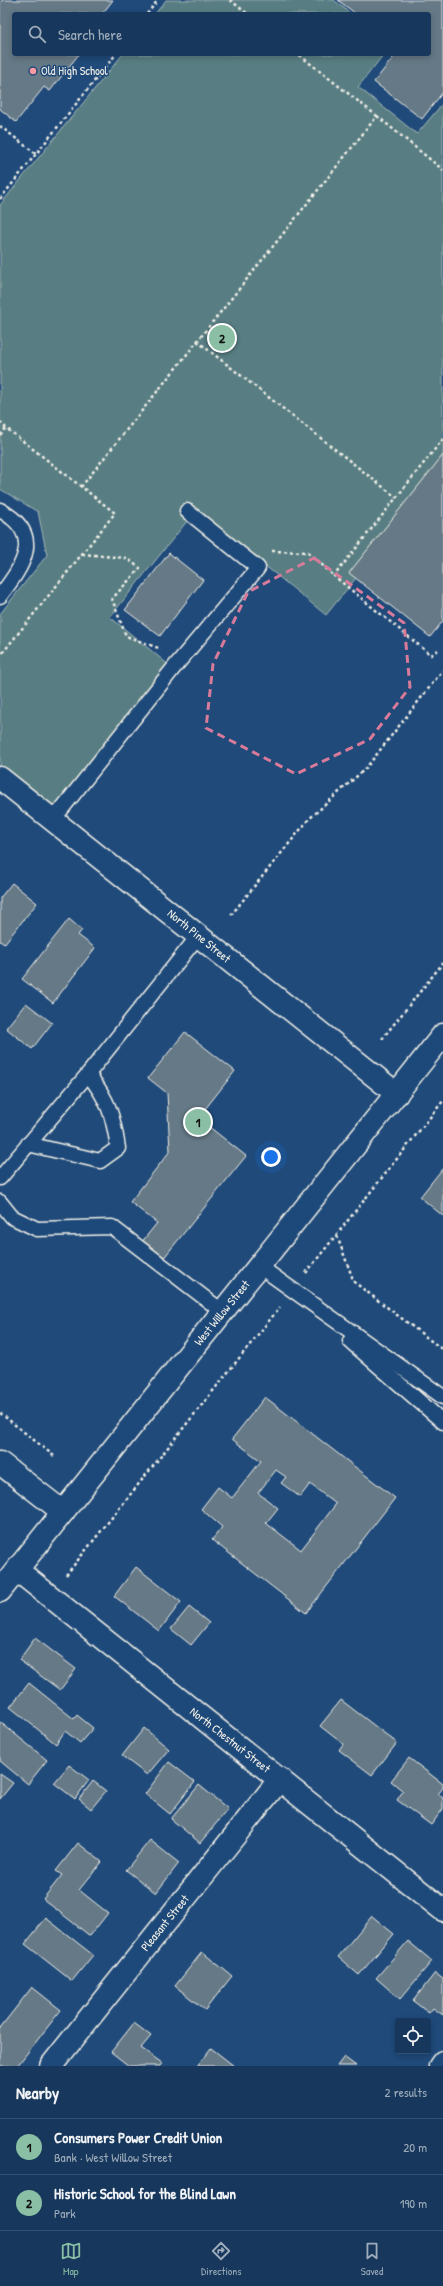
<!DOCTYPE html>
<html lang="en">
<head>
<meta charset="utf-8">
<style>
	body { margin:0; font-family:"Patrick Hand",sans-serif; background:#244365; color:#f1f3f6 }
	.controls { position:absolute; right:12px; bottom:12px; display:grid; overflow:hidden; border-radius:4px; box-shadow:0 2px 6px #0003 }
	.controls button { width:36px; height:36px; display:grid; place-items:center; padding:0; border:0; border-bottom:1px solid #365272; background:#17385c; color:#f1f3f6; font:20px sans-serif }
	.you { position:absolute; left:271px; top:1157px; width:14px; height:14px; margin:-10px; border:3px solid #fff; border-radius:50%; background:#1a73e8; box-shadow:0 0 0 6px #1a73e833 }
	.badge { display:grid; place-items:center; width:26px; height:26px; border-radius:50%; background:#8abfa5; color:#111; font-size:13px; font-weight:700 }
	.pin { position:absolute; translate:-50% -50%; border:2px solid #fff; box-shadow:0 1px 4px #0006 }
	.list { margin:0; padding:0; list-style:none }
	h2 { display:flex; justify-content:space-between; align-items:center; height:52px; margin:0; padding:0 16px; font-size:17px }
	h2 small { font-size:13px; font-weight:400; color:#9eacbb }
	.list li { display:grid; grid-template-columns:26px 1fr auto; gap:12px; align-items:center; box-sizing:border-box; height:56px; padding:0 16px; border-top:1px solid #365272 }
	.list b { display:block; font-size:15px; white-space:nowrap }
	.list p { margin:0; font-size:13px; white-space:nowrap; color:#9eacbb }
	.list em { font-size:13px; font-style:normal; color:#9eacbb }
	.icon { flex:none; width:22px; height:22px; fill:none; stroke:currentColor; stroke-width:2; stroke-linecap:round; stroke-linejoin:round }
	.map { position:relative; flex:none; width:443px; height:2066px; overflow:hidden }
	.search { position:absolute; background:#17385c; box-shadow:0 2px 6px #0003; left:12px; right:12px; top:12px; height:44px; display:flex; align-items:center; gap:10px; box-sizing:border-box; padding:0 14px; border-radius:4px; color:#9eacbb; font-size:15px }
	.sheet { height:164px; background:#17385c }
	nav { display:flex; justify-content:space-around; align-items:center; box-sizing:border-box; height:56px; border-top:1px solid #365272; background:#17385c; font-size:11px; color:#9eacbb }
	nav a { display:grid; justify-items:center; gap:2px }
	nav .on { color:#8abfa5 }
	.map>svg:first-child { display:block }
</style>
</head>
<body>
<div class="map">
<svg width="443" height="2066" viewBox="0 0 443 2066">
	<rect width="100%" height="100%" fill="#1f4a7a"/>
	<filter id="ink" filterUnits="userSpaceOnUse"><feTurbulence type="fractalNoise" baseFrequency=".025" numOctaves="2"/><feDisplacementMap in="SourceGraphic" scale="8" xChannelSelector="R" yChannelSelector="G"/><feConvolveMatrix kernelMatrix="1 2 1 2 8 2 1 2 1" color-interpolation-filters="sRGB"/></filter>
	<g filter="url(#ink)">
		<g fill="#587e83" stroke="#a6b8b6">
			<path d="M166 0H334L351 14H155Z"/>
			<path d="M123 54H384L358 87 417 134 443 103V471L326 615 196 510 110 617 170 666 53 811 0 768V614L47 555 38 512 0 489V205Z"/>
		</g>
		<g fill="#657986" stroke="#f4f1e8" fill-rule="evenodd">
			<path d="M2 0H113L102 14H14V54H79L50 91 44 87 16 122 0 109V3Z"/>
			<path d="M338 0H443V92L422 119 374 82 396 54H429V14H356Z"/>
			<path d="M443 455V621L430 637 349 573Z"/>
			<path d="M169 553 203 580 160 636 125 610Z"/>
			<path d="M12 883 37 903 4 944 0 941V898Z"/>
			<path d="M69 919 82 930 78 935 95 948 53 1003 22 979Z"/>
			<path d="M26 1003 52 1023 32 1049 6 1028Z"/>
			<path d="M185 1032 235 1071 198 1118 246 1156 162 1260 141 1243 157 1223 130 1202 170 1151 167 1093 148 1078Z"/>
			<path d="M443 1168V1216L420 1197Z"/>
			<path d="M265 1397 395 1498 306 1613 212 1540 222 1527 201 1509 218 1487 232 1498 261 1461 232 1439ZM276 1470 286 1477 281 1483 300 1497 310 1484 336 1504 301 1550 266 1523 278 1508 258 1493Z"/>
			<path d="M136 1567 181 1602 159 1631 114 1596Z"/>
			<path d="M189 1607 209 1623 191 1645 171 1629Z"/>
			<path d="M35 1638 76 1669 60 1690 19 1660Z"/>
			<path d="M29 1683 74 1719 77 1715 93 1728 80 1743 65 1731 56 1744 10 1707Z"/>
			<path d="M341 1700 397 1743 372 1775 339 1750 343 1744 320 1726Z"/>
			<path d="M0 1722 47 1760 28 1784 0 1761Z"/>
			<path d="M144 1728 169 1749 147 1775 122 1756Z"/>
			<path d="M409 1758 443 1784V1788L438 1794 443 1798V1809L431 1825 397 1800 403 1791 391 1781Z"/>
			<path d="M169 1762 195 1782 170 1814 145 1794Z"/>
			<path d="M69 1765 89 1780 75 1799 54 1783Z"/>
			<path d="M0 1774 13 1783 0 1799Z"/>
			<path d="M93 1781 106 1791 91 1809 79 1799Z"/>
			<path d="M199 1785 228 1809 200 1843 171 1819Z"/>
			<path d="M150 1840 179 1863 156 1893 126 1870Z"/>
			<path d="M78 1843 102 1862 79 1890 108 1913 90 1936 43 1899 62 1875 56 1871Z"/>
			<path d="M372 1916 394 1934 359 1975 338 1957Z"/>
			<path d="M46 1918 93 1955 72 1981 25 1944Z"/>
			<path d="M408 1941 432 1961 400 1999 376 1978Z"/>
			<path d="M202 1952 232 1976 205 2010 175 1986Z"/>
			<path d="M435 1973 443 1979V2015L433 2008 429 2013 413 2001Z"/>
			<path d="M32 1987 61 2010 17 2066H0V2028Z"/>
			<path d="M134 2023 151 2036 141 2048 162 2063 160 2066H129L111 2052Z"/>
			<path d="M211 2048 234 2066H197Z"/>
			<path d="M344 2057 356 2066H337Z"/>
		</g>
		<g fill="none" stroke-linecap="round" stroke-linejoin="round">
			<g stroke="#f4f1e8" stroke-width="17">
				<g id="lane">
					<path d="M0 510C45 535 23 566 0 596"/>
					<path d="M53 820 176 665 258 568 187 511"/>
					<path d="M28 1144 100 1161 118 1148C113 1115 109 1101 88 1074"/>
					<path d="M0 1178 88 1074 199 935"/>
					<path d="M0 1202 12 1217 37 1229 112 1227 223 1312"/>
					<path d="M259 1266 443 1397"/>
					<path d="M350 1341 443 1422"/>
				</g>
			</g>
			<g stroke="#f4f1e8" stroke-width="25">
				<g id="street">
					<path d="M0 778 397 1094"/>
					<path d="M0 1463 63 1512"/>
					<path d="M17 1570 443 1910"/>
					<path d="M51 2066 280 1779"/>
					<path d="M440 2066 443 2062"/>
				</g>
			</g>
			<g stroke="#f4f1e8" stroke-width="25">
				<path id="secondary" d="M0 1591 443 1035"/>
			</g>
			<g stroke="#f4f1e8" stroke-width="2.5" stroke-dasharray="3 3" stroke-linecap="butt">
				<path d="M230 0 248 14"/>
				<path d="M147 14 158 0"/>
				<path d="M377 116 443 170"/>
				<path d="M0 126 36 154"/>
				<path d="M0 199 116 54"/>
				<path d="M197 341 397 498"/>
				<path d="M0 422 6 428"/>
				<path d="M0 435 6 428 115 513 0 656"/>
				<path d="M81 487 377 116 298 54"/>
				<path d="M272 551 308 552 334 576"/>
				<path d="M82 554 126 558 140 568 112 599 126 636 161 649"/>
				<path d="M438 650 431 655 334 576 443 439"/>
				<path d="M231 915 309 819 366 768 443 670"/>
				<path d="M382 1039 443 963"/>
				<path d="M337 1236 354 1282 443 1350"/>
				<path d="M306 1273 443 1101"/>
				<path d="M0 1413 54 1456"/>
				<path d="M66 1575 280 1307"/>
			</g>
			<use href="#lane" stroke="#1f4a7a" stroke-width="14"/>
			<use href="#street" stroke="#1f4a7a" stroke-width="22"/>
			<use href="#secondary" stroke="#1f4a7a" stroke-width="22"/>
		</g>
	</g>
	<path fill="none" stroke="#d87a9a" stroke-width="3" stroke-dasharray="8 5" stroke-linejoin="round" d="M314 558 404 623 410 687 370 739 296 774 206 728 213 664 248 592Z"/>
	<circle fill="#ff9aa2" stroke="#1f4a7a" stroke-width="1.5" cx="33" cy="71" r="4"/>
	<g text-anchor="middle" stroke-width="3" stroke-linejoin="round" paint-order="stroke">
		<g font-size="12" fill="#f4f1e8" stroke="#1f4a7a" text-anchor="start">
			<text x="41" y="75">Old High School</text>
		</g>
		<g font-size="12" fill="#f4f1e8" stroke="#1f4a7a">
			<text transform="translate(199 936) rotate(39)" y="4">North Pine Street</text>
			<text transform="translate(222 1313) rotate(-51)" y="4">West Willow Street</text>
			<text transform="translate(230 1740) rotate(38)" y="4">North Chestnut Street</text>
			<text transform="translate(165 1923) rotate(-51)" y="4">Pleasant Street</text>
		</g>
	</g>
</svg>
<div class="controls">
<button><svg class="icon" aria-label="locate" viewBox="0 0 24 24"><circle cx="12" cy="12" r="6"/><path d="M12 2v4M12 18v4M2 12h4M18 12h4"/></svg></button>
</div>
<div class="you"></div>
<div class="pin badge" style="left:198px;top:1122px">1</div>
<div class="pin badge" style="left:222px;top:338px">2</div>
<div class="search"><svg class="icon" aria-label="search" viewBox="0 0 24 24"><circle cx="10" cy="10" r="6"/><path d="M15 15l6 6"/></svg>Search here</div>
</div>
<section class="sheet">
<h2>Nearby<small>2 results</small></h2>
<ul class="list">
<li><span class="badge">1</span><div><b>Consumers Power Credit Union</b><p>Bank · West Willow Street</p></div><em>20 m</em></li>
<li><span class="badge">2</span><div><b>Historic School for the Blind Lawn</b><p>Park</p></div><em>190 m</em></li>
</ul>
</section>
<nav>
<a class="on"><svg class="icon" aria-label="map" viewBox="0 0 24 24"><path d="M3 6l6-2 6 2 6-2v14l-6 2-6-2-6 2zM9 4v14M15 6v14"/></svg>Map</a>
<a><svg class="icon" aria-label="directions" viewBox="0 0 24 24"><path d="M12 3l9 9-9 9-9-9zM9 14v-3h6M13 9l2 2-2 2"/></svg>Directions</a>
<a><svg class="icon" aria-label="saved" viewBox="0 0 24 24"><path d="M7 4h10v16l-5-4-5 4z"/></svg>Saved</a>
</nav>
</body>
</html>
